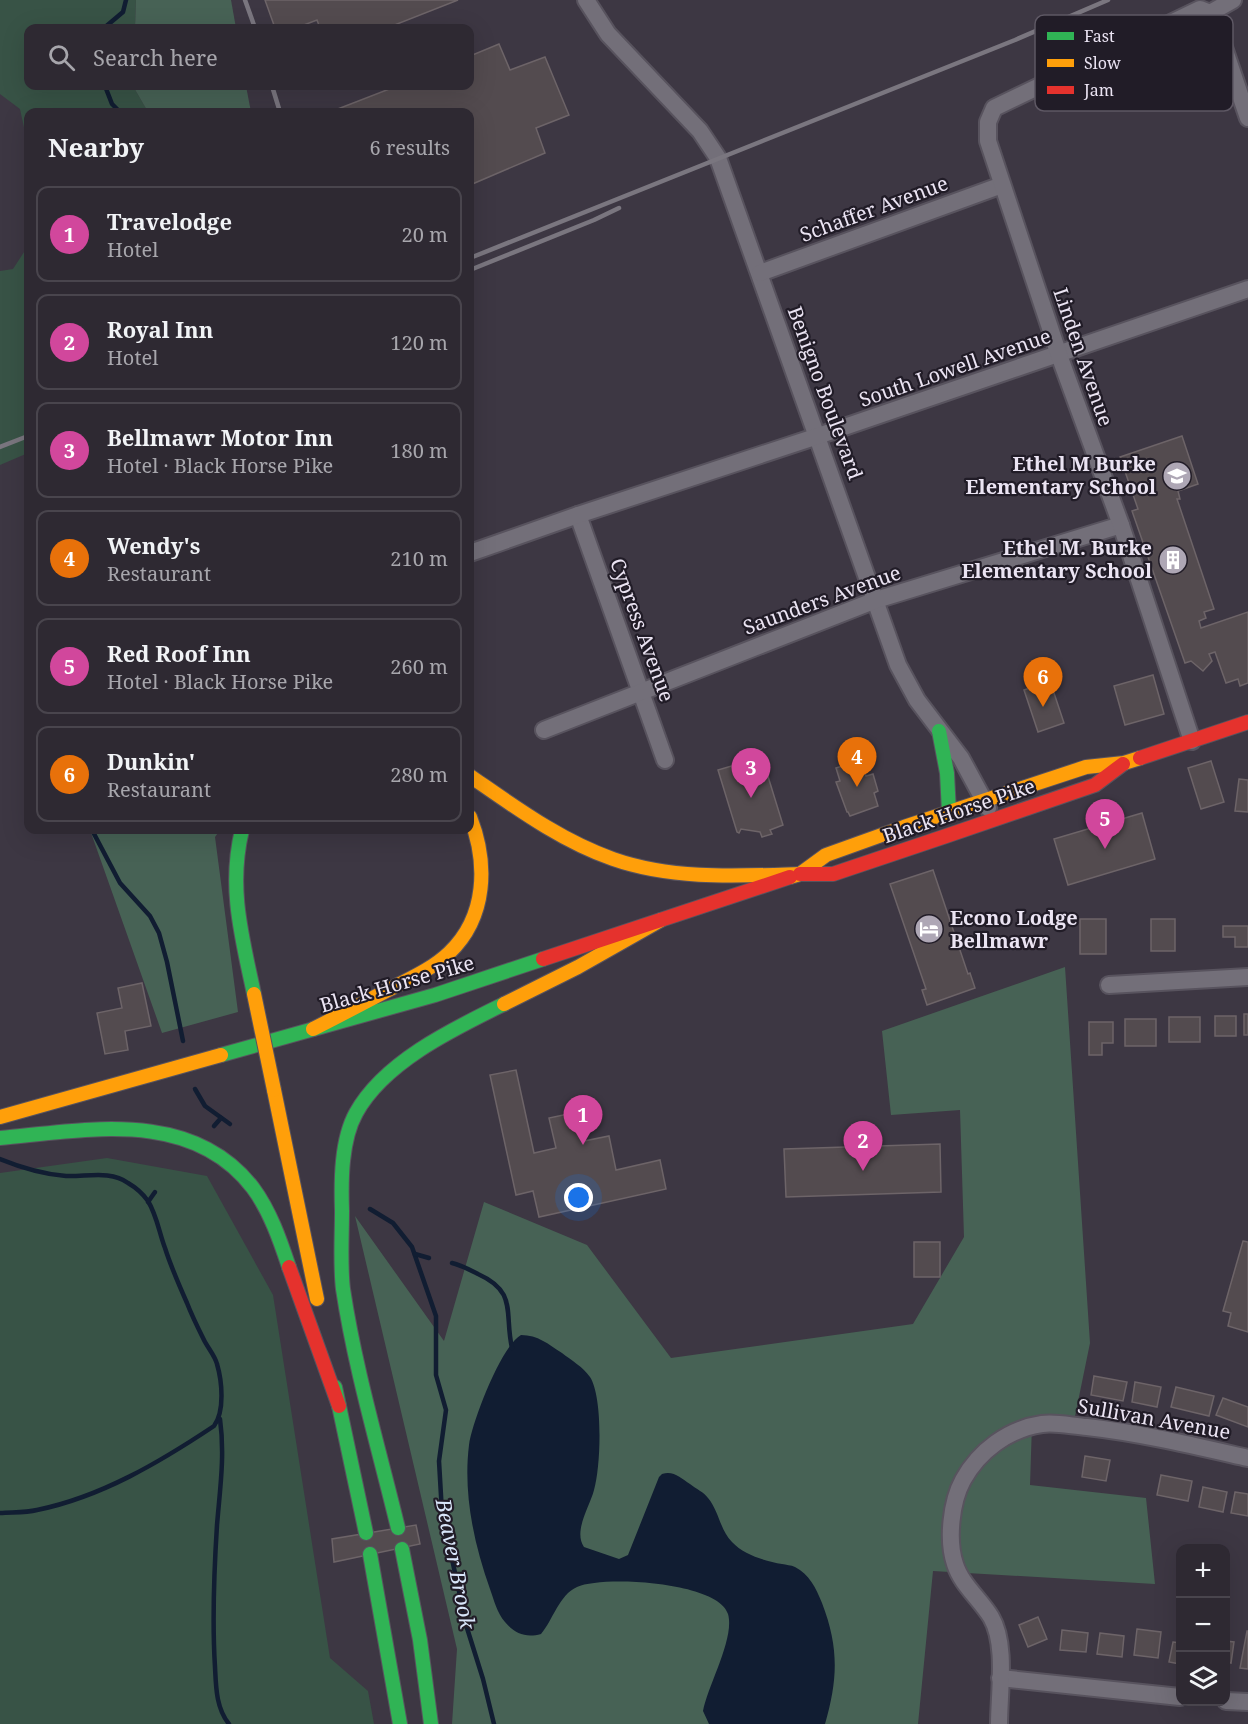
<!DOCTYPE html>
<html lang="en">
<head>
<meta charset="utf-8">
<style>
	body { margin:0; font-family:"Noto Serif",serif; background:#36313a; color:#f1f3f6 }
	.controls { position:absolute; right:18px; bottom:18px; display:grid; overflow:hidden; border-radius:12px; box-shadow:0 6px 24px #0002 }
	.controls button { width:54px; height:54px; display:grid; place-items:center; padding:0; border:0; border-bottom:2px solid #49454d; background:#2e2932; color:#f1f3f6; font:30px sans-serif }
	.you { position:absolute; left:579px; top:1198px; width:21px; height:21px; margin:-15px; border:4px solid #fff; border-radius:50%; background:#1a73e8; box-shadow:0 0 0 9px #1a73e833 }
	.badge { display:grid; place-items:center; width:39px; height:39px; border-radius:50%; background:#aea7b5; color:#fff; font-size:20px; font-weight:700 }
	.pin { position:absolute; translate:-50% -50px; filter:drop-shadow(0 2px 3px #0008) }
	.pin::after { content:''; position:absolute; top:32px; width:21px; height:18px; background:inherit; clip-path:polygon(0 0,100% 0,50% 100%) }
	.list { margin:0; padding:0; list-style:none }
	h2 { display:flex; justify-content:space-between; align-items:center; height:78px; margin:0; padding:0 24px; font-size:26px }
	h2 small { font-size:20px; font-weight:400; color:#a7a6ac }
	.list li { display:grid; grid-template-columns:39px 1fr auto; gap:18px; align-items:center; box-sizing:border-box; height:96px; margin:0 12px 12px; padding:0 12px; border:2px solid #49454d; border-radius:12px }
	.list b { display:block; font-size:22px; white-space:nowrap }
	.list p { margin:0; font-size:20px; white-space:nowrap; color:#a7a6ac }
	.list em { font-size:20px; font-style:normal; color:#a7a6ac }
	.icon { flex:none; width:33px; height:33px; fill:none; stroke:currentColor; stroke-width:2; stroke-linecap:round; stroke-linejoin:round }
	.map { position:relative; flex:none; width:1248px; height:1724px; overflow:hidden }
	.search { position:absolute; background:#2e2932; box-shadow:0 6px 24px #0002; left:24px; top:24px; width:450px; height:66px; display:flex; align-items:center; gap:15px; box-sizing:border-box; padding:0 21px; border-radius:12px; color:#a7a6ac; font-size:22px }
	.panel { position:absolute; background:#2e2932; box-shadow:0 6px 24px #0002; left:24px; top:108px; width:450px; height:726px; border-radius:12px }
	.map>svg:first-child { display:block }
</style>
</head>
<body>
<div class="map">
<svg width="1248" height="1724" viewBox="0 0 1248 1724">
	<rect width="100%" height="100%" fill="#3d3743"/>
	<g fill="#385346">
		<path d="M0 0H136L135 28H28V86H133L148 112H28V146L20 109 0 94Z"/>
		<path d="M28 246V453L0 465V271L13 269Z"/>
		<path d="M107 1158 207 1176 273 1295 330 1658 368 1691 374 1724H0V1173Z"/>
	</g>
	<g fill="#476255">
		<path d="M136 0H231L236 28H135Z"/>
		<path d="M133 86H246L251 112H148Z"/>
		<path d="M90 830H220L215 837 238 1012 162 1033Z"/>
		<path d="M1065 967 1090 1343 1073 1426 1032 1424 1030 1485 1146 1498 1155 1584 933 1571 918 1724H452L457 1649 355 1216 444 1341 484 1202 587 1245 671 1358 913 1324 964 1237 960 1110 891 1115 882 1031Z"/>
	</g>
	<path fill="#111d32" d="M521 1335C538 1335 548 1344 562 1353 571 1360 583 1367 590 1377 603 1397 601 1466 594 1490 590 1506 573 1531 584 1547L619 1559 628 1555 659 1477 662 1474C673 1470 681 1478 690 1484 696 1489 704 1492 708 1498 719 1511 720 1530 732 1542 744 1555 765 1561 782 1564 786 1565 791 1565 795 1567 809 1574 816 1588 822 1603 839 1647 838 1679 825 1724H709L703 1711C708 1685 735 1638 728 1614 719 1582 603 1575 577 1587 559 1595 553 1620 541 1634 526 1638 515 1634 505 1622 497 1613 494 1600 490 1589 474 1544 463 1494 469 1445 472 1422 501 1346 521 1335Z"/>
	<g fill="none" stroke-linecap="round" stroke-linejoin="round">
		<g stroke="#111d32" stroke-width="4.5">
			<path d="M104 28 123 12 126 0"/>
			<path d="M105 86 112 104 120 112"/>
			<path d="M92 830 120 883 150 916 159 933 167 962 183 1041"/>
			<path d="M195 1089 205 1106 230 1124"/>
			<path d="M214 1126 221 1118"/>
			<path d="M0 1159C22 1168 42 1174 66 1176 86 1177 111 1170 128 1183 135 1187 143 1194 148 1201 157 1216 159 1232 165 1248 171 1267 179 1285 187 1303 192 1316 198 1328 204 1340 208 1348 215 1356 217 1364 222 1381 225 1411 214 1426 160 1462 101 1497 37 1510 25 1513 12 1512 0 1513"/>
			<path d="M148 1202 155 1192"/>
			<path d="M370 1209 393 1223 412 1247 436 1316V1375L446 1410 439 1461 442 1513 467 1628 483 1679 494 1724"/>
			<path d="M415 1254 429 1258"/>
			<path d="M452 1263C461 1265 470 1270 478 1274 518 1292 504 1313 512 1348"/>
			<path d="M220 1419C225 1455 220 1489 217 1525 214 1572 212 1620 215 1667 216 1687 216 1708 229 1724"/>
		</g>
	</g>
	<g fill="#534b4f" stroke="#6d6468" stroke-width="1.5">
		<path d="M265 0H458L387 28H320L317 20 296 28H275Z"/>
		<path d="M499 44 510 70 545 57 569 115 536 128 545 153 470 185V112H330L397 86H470V56Z"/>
		<path d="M1182 436 1198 484 1178 491 1180 499H1177L1214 609 1204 612 1206 618 1199 621 1201 628 1248 612V683L1240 686 1238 679 1226 683 1215 652 1209 654 1212 661 1203 671 1191 661 1185 663 1132 511 1138 509 1120 457Z"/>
		<path d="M1153 675 1164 714 1125 725 1114 686Z"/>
		<path d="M1050 681 1064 723 1038 732 1024 690Z"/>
		<path d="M762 757 783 825 770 830 772 834 762 837 760 832 741 829 739 833 737 832 718 770Z"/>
		<path d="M861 760 866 776 873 774 878 791 874 793 878 806 850 816 848 812H847L836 782 840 781 836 768Z"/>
		<path d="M1211 761 1224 802 1201 809 1188 768Z"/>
		<path d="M1239 779 1248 780V812L1235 811Z"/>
		<path d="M1142 813 1155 859 1068 885 1054 839Z"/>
		<path d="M933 870 968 974 970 973 975 988 927 1005 922 990 926 989 890 884Z"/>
		<rect x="1080" y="919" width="26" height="35"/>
		<rect x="1151" y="919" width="24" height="32"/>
		<path d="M1223 926H1248V947H1235V937H1223Z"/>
		<path d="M142 983 151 1026 125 1031 128 1050 105 1054 97 1013 122 1008 118 988Z"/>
		<rect x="1244" y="1014" width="4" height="21"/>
		<rect x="1215" y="1016" width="21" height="20"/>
		<rect x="1169" y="1017" width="31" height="25"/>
		<rect x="1125" y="1019" width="31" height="27"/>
		<path d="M1089 1022H1113V1043H1102V1055H1089Z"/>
		<path d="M516 1070 534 1153 556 1148 549 1118 578 1112 584 1141 609 1136 616 1170 660 1160 666 1189 539 1217 533 1191 516 1195 490 1075Z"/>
		<path d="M940 1144 941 1192 786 1197 784 1149Z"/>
		<path d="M1243 1241 1248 1242V1332L1228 1326 1231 1313 1223 1311Z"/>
		<rect x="914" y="1242" width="26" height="35"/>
		<path d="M1094 1376 1127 1382 1123 1401 1091 1395Z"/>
		<path d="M1135 1382 1161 1387 1157 1407 1132 1402Z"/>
		<path d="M1176 1387 1214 1396 1209 1416 1171 1407Z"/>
		<path d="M1223 1398 1248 1407V1427L1216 1415Z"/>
		<path d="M1085 1456 1110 1460 1106 1481 1082 1477Z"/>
		<path d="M1161 1475 1192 1481 1188 1501 1157 1495Z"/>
		<path d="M1203 1487 1227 1492 1223 1512 1199 1507Z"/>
		<path d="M1235 1492 1248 1494V1516L1231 1513Z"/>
		<path d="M416 1525 420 1544 334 1562 332 1539Z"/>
		<path d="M1038 1617 1047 1639 1028 1647 1019 1625Z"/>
		<path d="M1137 1629 1161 1632 1158 1658 1134 1655Z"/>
		<path d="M1062 1630 1088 1633 1086 1652 1060 1650Z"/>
		<path d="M1247 1631H1248V1669L1240 1668Z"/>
		<path d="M1100 1633 1124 1636 1122 1657 1097 1654Z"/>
		<path d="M1226 1641 1234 1642 1231 1663 1226 1662Z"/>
		<path d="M1173 1642 1180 1643V1664L1169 1662Z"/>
	</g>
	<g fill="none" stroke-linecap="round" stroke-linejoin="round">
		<g stroke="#58535e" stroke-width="20">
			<g id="street">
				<path d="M586 0 608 34 700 131 718 158 898 665 917 700 961 758 988 808"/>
				<path d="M1210 13 1216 24 1248 118"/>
				<path d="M760 273 1002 185"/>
				<path d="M578 515 665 760"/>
				<path d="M470 553 578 515 818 436 1248 289"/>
				<path d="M544 730 876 600 1121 525"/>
				<path d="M1192 741 1121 525 1059 355 988 141V122L994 108 1200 9 1210 13 1233 0"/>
				<path d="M1109 985 1248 977"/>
				<path d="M1000 1678 1180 1697"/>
				<path d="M1226 1701 1248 1702"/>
				<path d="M999 1724C999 1693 1007 1644 991 1617 980 1599 961 1584 955 1564 947 1540 951 1502 963 1480 979 1451 1008 1429 1042 1424 1056 1422 1072 1426 1087 1427 1141 1433 1195 1446 1248 1458"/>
			</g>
		</g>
		<g stroke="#58535e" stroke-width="16">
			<g id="fast">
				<path d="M939 731 947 773 949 812"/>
				<path d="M242 830C228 888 242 937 254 994"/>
				<path d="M221 1055 435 995 543 959"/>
				<path d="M0 1138C87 1130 192 1108 253 1188 270 1211 280 1240 289 1267"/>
				<path d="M335 1387 366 1533"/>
				<path d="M398 1528C379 1449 355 1369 343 1289 340 1264 342 1237 342 1211 341 1181 341 1140 356 1113 384 1062 453 1029 504 1004"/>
				<path d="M402 1549 420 1640 431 1724"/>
				<path d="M370 1554 400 1724"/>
			</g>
		</g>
		<g stroke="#58535e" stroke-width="16">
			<g id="slow">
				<path d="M470 776C515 807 561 841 613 859 673 880 738 876 800 874"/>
				<path d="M790 877 800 874 826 855 904 827 1086 767 1124 763 1140 758"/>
				<path d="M504 1004 578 967 661 920"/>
				<path d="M313 1029C339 1016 365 1002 390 989 411 978 432 969 449 953 487 917 488 863 470 817"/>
				<path d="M274 1090 317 1299"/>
				<path d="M0 1117 221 1055"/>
			</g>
		</g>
		<g stroke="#58535e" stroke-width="16">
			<g id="jam">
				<path d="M1140 758 1248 722"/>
				<path d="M800 874H833L946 836 1095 785 1123 764"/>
				<path d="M543 959 790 877"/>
				<path d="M289 1267 339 1406"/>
			</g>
		</g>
		<use href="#street" stroke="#736f79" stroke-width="16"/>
		<use href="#fast" stroke="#30b455" stroke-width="14"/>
		<use href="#slow" stroke="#ff9f0a" stroke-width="14"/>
		<use href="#jam" stroke="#e5322d" stroke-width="14"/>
		<g stroke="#7a767f" stroke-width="4.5">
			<path d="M245 0 255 28"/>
			<path d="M272 86 280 112"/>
			<path d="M470 258 1015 40 1108 0"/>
			<path d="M470 270 594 220 619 208"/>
			<path d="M0 447 28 436"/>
		</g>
		<g stroke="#58535e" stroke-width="16" stroke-linecap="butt">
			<path id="slow-bridge" d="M254 994 274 1090"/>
		</g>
		<use href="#slow-bridge" stroke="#ff9f0a" stroke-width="14"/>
	</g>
	<defs>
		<g id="school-disc" transform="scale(1.5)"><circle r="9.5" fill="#aea7b5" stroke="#211c27"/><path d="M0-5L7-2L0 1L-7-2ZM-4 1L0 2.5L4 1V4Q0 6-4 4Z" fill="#fff"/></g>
		<g id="building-disc" transform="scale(1.5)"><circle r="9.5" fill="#aea7b5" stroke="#211c27"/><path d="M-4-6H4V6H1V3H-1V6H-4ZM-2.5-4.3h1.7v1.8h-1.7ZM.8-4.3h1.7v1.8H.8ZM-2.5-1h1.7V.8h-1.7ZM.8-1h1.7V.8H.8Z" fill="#fff"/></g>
		<g id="hotel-disc" transform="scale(1.5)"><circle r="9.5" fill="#aea7b5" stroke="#211c27"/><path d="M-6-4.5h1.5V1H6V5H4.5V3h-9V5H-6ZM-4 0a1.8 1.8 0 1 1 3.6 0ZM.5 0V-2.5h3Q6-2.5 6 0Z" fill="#fff"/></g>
	</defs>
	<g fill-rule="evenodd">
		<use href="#school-disc" x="1177" y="476"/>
		<use href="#building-disc" x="1173" y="560"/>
		<use href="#hotel-disc" x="929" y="929"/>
	</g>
	<g text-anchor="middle" stroke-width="4.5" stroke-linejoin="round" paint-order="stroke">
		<g font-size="20" fill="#ebe4f3" stroke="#211c27">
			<text transform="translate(874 209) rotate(-20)" y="7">Schaffer Avenue</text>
			<text transform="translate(1083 357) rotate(71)" y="7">Linden Avenue</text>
			<text transform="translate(955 368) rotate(-19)" y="7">South Lowell Avenue</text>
			<text transform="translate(825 393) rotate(70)" y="7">Benigno Boulevard</text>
			<text transform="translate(822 600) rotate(-20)" y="7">Saunders Avenue</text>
			<text transform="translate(642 630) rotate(70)" y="7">Cypress Avenue</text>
			<text transform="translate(959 811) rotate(-19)" y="7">Black Horse Pike</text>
			<text transform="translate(397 984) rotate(-16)" y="7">Black Horse Pike</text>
			<text transform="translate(1154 1419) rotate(10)" y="7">Sullivan Avenue</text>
		</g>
		<g font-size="20" font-weight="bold" fill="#ebe4f3" stroke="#211c27" text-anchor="end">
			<text x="1156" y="471">Ethel M Burke<tspan x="1156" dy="23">Elementary School</tspan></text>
			<text x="1152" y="555">Ethel M. Burke<tspan x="1152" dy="23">Elementary School</tspan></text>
			<text x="950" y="925" text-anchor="start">Econo Lodge<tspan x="950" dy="23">Bellmawr</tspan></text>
		</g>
		<g font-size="21" font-style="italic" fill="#d8e5f9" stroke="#211c27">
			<text transform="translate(455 1564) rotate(79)" y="7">Beaver Brook</text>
		</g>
	</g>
	<rect x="1035" y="15" width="198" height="96" rx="9" fill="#211c27" stroke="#5e5864" stroke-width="1.5"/>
	<rect x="1047" y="32" width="27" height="8" fill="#30b455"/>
	<rect x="1047" y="59" width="27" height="8" fill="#ff9f0a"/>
	<rect x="1047" y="86" width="27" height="8" fill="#e5322d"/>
	<g font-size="16" fill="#ebe4f3">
		<text x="1084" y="42">Fast</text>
		<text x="1084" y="69">Slow</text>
		<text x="1084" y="96">Jam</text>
	</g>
</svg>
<div class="controls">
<button>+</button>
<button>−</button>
<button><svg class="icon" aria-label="layers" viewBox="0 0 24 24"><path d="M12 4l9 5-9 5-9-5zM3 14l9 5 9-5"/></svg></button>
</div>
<div class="you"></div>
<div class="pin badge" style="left:583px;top:1145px;background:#d1479c">1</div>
<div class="pin badge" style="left:863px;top:1171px;background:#d1479c">2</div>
<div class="pin badge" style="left:751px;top:798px;background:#d1479c">3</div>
<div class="pin badge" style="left:857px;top:787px;background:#e8710a">4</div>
<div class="pin badge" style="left:1105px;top:849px;background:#d1479c">5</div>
<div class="pin badge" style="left:1043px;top:707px;background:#e8710a">6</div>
<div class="search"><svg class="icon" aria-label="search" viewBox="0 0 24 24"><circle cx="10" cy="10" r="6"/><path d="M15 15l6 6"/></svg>Search here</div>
<section class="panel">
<h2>Nearby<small>6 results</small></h2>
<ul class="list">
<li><span class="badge" style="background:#d1479c">1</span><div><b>Travelodge</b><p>Hotel</p></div><em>20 m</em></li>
<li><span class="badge" style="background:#d1479c">2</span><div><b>Royal Inn</b><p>Hotel</p></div><em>120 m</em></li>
<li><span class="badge" style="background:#d1479c">3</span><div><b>Bellmawr Motor Inn</b><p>Hotel · Black Horse Pike</p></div><em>180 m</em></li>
<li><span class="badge" style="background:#e8710a">4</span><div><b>Wendy's</b><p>Restaurant</p></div><em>210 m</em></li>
<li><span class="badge" style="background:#d1479c">5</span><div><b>Red Roof Inn</b><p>Hotel · Black Horse Pike</p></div><em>260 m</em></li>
<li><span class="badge" style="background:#e8710a">6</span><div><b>Dunkin'</b><p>Restaurant</p></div><em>280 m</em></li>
</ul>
</section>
</div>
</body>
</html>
